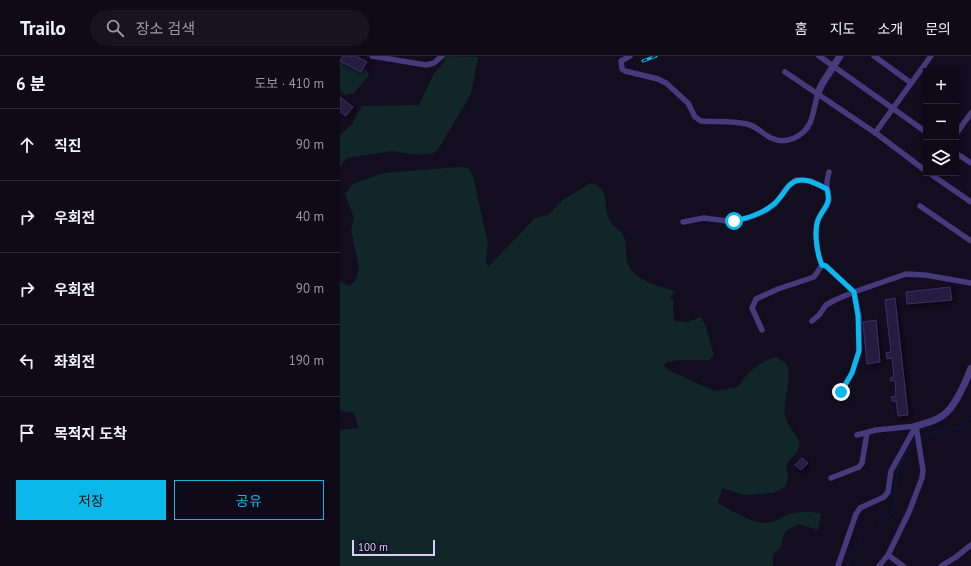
<!DOCTYPE html>
<html lang="ko">
<head>
<meta charset="utf-8">
<style>
	body { margin:0; font-family:"PT Sans","Noto Sans KR",sans-serif; background:#171320; color:#f1f3f6 }
	.controls { position:absolute; right:12px; top:12px; display:grid; overflow:hidden; border-radius:0px; box-shadow:0 2px 6px #0003 }
	.controls button { width:36px; height:36px; display:grid; place-items:center; padding:0; border:0; border-bottom:1px solid #2e2b36; background:#0e0a17; color:#f1f3f6; font:20px sans-serif }
	.scale { position:absolute; left:12px; bottom:10px; width:83px; box-sizing:border-box; padding-left:4px; border:2px solid #d9cdfd; border-top:0; font-size:11px; line-height:14px; white-space:nowrap; color:#d9cdfd; -webkit-text-stroke:3px #120d1f; paint-order:stroke }
	.stop { position:absolute; width:12px; height:12px; margin:-9px; border:3px solid #0ab8ec; border-radius:50%; background:#fff }
	.stop.end { background:#0ab8ec; border-color:#fff; box-shadow:0 1px 4px #0008 }
	.list { margin:0; padding:0; list-style:none }
	h2 { display:flex; justify-content:space-between; align-items:center; height:52px; margin:0; padding:0 16px; font-size:17px }
	h2 small { font-size:13px; font-weight:400; color:#9b9aa1 }
	.list li { display:grid; grid-template-columns:26px 1fr auto; gap:12px; align-items:center; box-sizing:border-box; height:72px; padding:0 16px; border-top:1px solid #2e2b36 }
	.list b { display:block; font-size:15px; white-space:nowrap }
	.list em { font-size:13px; font-style:normal; color:#9b9aa1 }
	.actions { display:flex; gap:8px; padding:12px 16px }
	.actions a { flex:1; padding:9px 0; border:1px solid #0ab8ec; border-radius:0px; text-align:center; font-size:14px; color:#0ab8ec }
	.actions .main { background:#0ab8ec; color:#111 }
	.icon { flex:none; width:22px; height:22px; fill:none; stroke:currentColor; stroke-width:2; stroke-linecap:round; stroke-linejoin:round }
	.map { position:relative; flex:none; width:631px; height:510px; overflow:hidden }
	header { display:flex; align-items:center; gap:24px; box-sizing:border-box; height:56px; padding:0 20px; background:#0e0a17; border-bottom:1px solid #2e2b36 }
	header strong { font-size:19px }
	nav { display:flex; gap:22px; margin-inline-start:auto; font-size:14px }
	.search { width:280px; height:36px; background:#171320; display:flex; align-items:center; gap:10px; box-sizing:border-box; padding:0 14px; border-radius:22px; color:#9b9aa1; font-size:15px }
	main { display:flex }
	aside { flex:1; background:#0e0a17 }
	.map>svg:first-child { display:block }
</style>
</head>
<body>
<header>
<strong>Trailo</strong>
<div class="search"><svg class="icon" aria-label="search" viewBox="0 0 24 24"><circle cx="10" cy="10" r="6"/><path d="M15 15l6 6"/></svg>장소 검색</div>
<nav><a>홈</a><a>지도</a><a>소개</a><a>문의</a></nav>
</header>
<main>
<aside>
<h2>6 분<small>도보 · 410 m</small></h2>
<ul class="list">
<li><svg class="icon" aria-label="ahead" viewBox="0 0 24 24"><path d="M12 20V5M6 11l6-6 6 6"/></svg><div><b>직진</b></div><em>90 m</em></li>
<li><svg class="icon" aria-label="right" viewBox="0 0 24 24"><path d="M7 20v-9h11M14 6l5 5-5 5"/></svg><div><b>우회전</b></div><em>40 m</em></li>
<li><svg class="icon" aria-label="right" viewBox="0 0 24 24"><path d="M7 20v-9h11M14 6l5 5-5 5"/></svg><div><b>우회전</b></div><em>90 m</em></li>
<li><svg class="icon" aria-label="left" viewBox="0 0 24 24"><path d="M17 20v-9H6M10 6l-5 5 5 5"/></svg><div><b>좌회전</b></div><em>190 m</em></li>
<li><svg class="icon" aria-label="arrive" viewBox="0 0 24 24"><path d="M6 21V4h12l-3 4 3 4H6"/></svg><div><b>목적지 도착</b></div></li>
</ul>
<div class="actions"><a class="main">저장</a><a>공유</a></div>
</aside>
<div class="map">
<svg width="631" height="510" viewBox="0 0 631 510">
	<defs>
		<filter id="shadow"><feDropShadow dx="2" dy="2" stdDeviation="2" flood-color="#0009"/></filter>
	</defs>
	<rect width="100%" height="100%" fill="#120d1f"/>
	<g fill="#112628">
		<path d="M105 0 138 1 131 38 100 90 94 97 77 99 52 95 7 102 0 111V79L12 68 22 50 79 49 93 19 104 6Z"/>
		<path d="M0 4 20 16 26 12 29 19 14 37 5 39 0 35Z"/>
		<path d="M118 111 128 112 133 120 148 188 146 203 148 211 195 162 208 159 223 144 250 127C272 132 262 150 270 165 273 172 283 174 285 183 287 195 284 205 292 215 304 228 322 230 336 236L330 241 333 243 334 265 347 266 361 261 366 271 374 300 369 304H340L327 306 324 310 326 313 374 335 398 331C407 316 420 305 437 301 439 303 443 305 445 307 455 319 442 344 445 359 447 369 455 378 460 386L458 395 447 407 446 411 448 421 446 430 434 437 405 439 382 432 378 447C390 454 411 466 424 467 435 467 439 462 447 459 459 455 470 455 481 458L478 474 459 468 446 475 442 483 441 491 433 499V510H0V374L19 372 14 357 0 355V226L10 230 16 224 19 212 11 174 14 162 5 138 13 128 44 117Z"/>
	</g>
	<g fill="none" stroke-linecap="round" stroke-linejoin="round">
		<g stroke="#0b163a" stroke-width="1.5">
			<path d="M579 383 588 377 620 371 624 365 631 362"/>
			<path d="M508 510 509 502 515 491 526 479 537 473 555 453V434L559 409 573 387 576 385"/>
		</g>
	</g>
	<g fill="#261a3f" stroke="#412d6a" filter="url(#shadow)">
		<path d="M3 0H16L27 6 21 16 0 5Z"/>
		<path d="M0 41 13 51 6 60 0 56Z"/>
		<path d="M610 231 612 244 567 248 566 236Z"/>
		<path d="M555 242 568 359 558 360 556 345H552L551 341 556 340 555 325H550V322L554 321 552 302 547 303 546 297 551 296 545 244Z"/>
		<path d="M536 264 540 306 527 308 523 266Z"/>
		<path d="M462 402 468 407 461 414 455 409Z"/>
	</g>
	<g fill="none" stroke-linecap="round" stroke-linejoin="round">
		<g stroke="#453a7c" stroke-width="5.5">
			<path d="M32 0 86 9 94 7 102 0"/>
			<path d="M290 0 281 5 282 13 285 15 318 23 326 27 348 47 355 61 361 65C376 66 392 65 407 68 416 70 423 78 431 82 446 89 463 81 470 67 474 57 475 47 478 37"/>
			<path d="M479 0 586 76"/>
			<path d="M534 0 571 27"/>
			<path d="M445 16 537 78 586 115"/>
			<path d="M535 77 591 0"/>
			<path d="M616 78 631 57"/>
			<path d="M616 97 631 107"/>
			<path d="M589 117 631 146"/>
			<path d="M580 150 631 185"/>
			<path d="M343 166 364 162 387 165 408 162 425 155 435 148 448 130 456 124 471 125 487 133"/>
			<path d="M482 209C477 198 474 174 478 163 481 156 488 152 489 144 489 139 488 136 487 131 486 126 488 121 489 116"/>
			<path d="M472 265 479 259 486 249 495 244 514 236 566 218 585 219 631 227"/>
			<path d="M422 274 412 252 416 243 438 233 474 221 482 209 486 210 514 236 519 260V295L512 317 501 336"/>
			<path d="M517 379 536 374 576 370"/>
			<path d="M491 422 519 411 522 407 527 377"/>
			<path d="M498 510 516 458 520 452 544 441 548 436 551 415 576 370"/>
			<path d="M539 510 548 499"/>
			<path d="M563 510 548 499 569 456 582 422 583 414 576 370"/>
			<path d="M601 510 616 501 631 489"/>
		</g>
		<g stroke="#453a7c" stroke-width="7">
			<path d="M478 37 482 28 500 0"/>
			<path d="M576 370C587 367 599 364 607 356 617 346 626 325 631 312"/>
		</g>
		<g stroke="#0ab8ec" stroke-width="3">
			<path id="rail" d="M303 5 316 0"/>
		</g>
		<use href="#rail" stroke="#120d1f" stroke-width="1.5" stroke-dasharray="4.5" stroke-linecap="butt"/>
	</g>
	<g fill="none" stroke-linecap="round" stroke-linejoin="round">
		<path stroke="#0ab8ec" stroke-width="5" d="M394 165C409 162 422 158 434 148 440 143 443 137 448 131 459 117 475 127 487 133 491 149 485 149 479 162 473 174 477 198 482 209L486 210 514 236 518 260 519 295 512 317 501 336"/>
	</g>
</svg>
<div class="controls">
<button>+</button>
<button>−</button>
<button><svg class="icon" aria-label="layers" viewBox="0 0 24 24"><path d="M12 4l9 5-9 5-9-5zM3 14l9 5 9-5"/></svg></button>
</div>
<div class="scale">100 m</div>
<div class="stop" style="left:394px;top:165px"></div>
<div class="stop end" style="left:501px;top:336px"></div>
</div>
</main>
</body>
</html>
